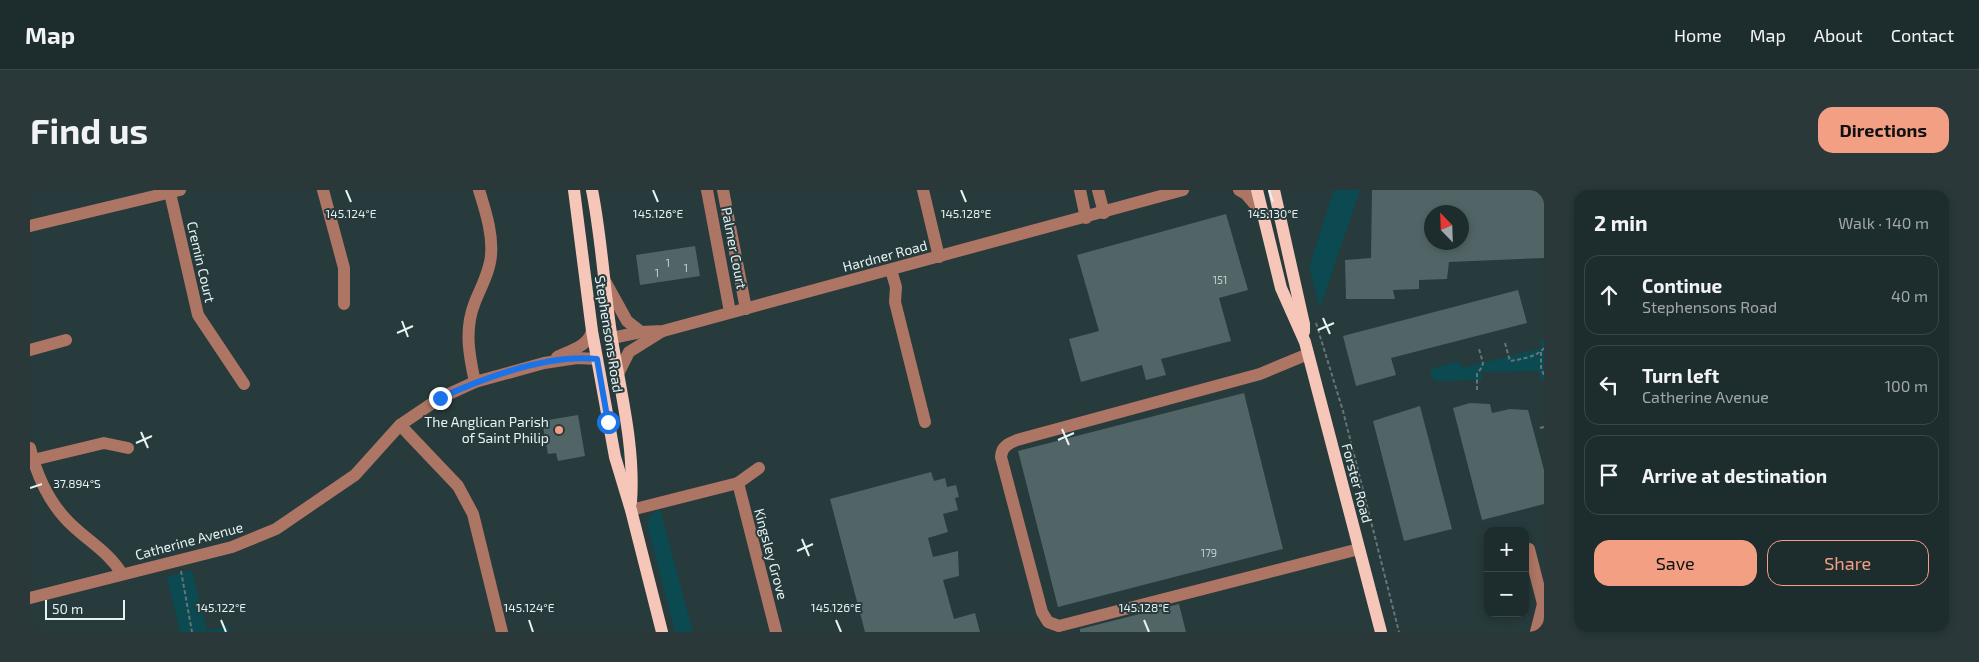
<!DOCTYPE html>
<html lang="en">
<head>
<meta charset="utf-8">
<style>
	body { margin:0; font-family:"Exo 2",sans-serif; background:#2a3839; color:#f1f3f6 }
	.controls { position:absolute; right:15px; bottom:15px; display:grid; overflow:hidden; border-radius:10px; box-shadow:0 2px 8px #0003 }
	.controls button { width:45px; height:45px; display:grid; place-items:center; padding:0; border:0; border-bottom:1px solid #3b4849; background:#1d2c2d; color:#f1f3f6; font:25px sans-serif }
	.compass { position:absolute; left:1394px; top:15px; width:45px; height:45px; border-radius:50%; background:#1d2c2d; box-shadow:0 2px 8px #0003; rotate:337deg }
	.scale { position:absolute; left:15px; bottom:12px; width:80px; box-sizing:border-box; padding-left:5px; border:2px solid #e6f2f3; border-top:0; font-size:14px; line-height:18px; white-space:nowrap; color:#e6f2f3; -webkit-text-stroke:4px #273a3c; paint-order:stroke }
	.stop { position:absolute; width:15px; height:15px; margin:-11px; border:4px solid #1a73e8; border-radius:50%; background:#fff }
	.stop.end { background:#1a73e8; border-color:#fff; box-shadow:0 1px 5px #0008 }
	.list { margin:0; padding:0; list-style:none }
	h2 { display:flex; justify-content:space-between; align-items:center; height:65px; margin:0; padding:0 20px; font-size:21px }
	h2 small { font-size:16px; font-weight:400; color:#a0a7aa }
	.list li { display:grid; grid-template-columns:32px 1fr auto; gap:15px; align-items:center; box-sizing:border-box; height:80px; margin:0 10px 10px; padding:0 10px; border:1px solid #3b4849; border-radius:15px }
	.list b { display:block; font-size:19px; white-space:nowrap }
	.list p { margin:0; font-size:16px; white-space:nowrap; color:#a0a7aa }
	.list em { font-size:16px; font-style:normal; color:#a0a7aa }
	.actions { display:flex; gap:10px; padding:15px 20px }
	.actions a { flex:1; padding:11px 0; border:1px solid #f39f84; border-radius:15px; text-align:center; font-size:18px; color:#f39f84 }
	.actions .main { background:#f39f84; color:#111 }
	.icon { flex:none; width:28px; height:28px; fill:none; stroke:currentColor; stroke-width:2; stroke-linecap:round; stroke-linejoin:round }
	.map { position:relative; flex:none; width:1514px; height:442px; overflow:hidden; border-radius:15px }
	header { display:flex; align-items:center; gap:30px; box-sizing:border-box; height:70px; padding:0 25px; background:#1d2c2d; border-bottom:1px solid #3b4849 }
	header strong { font-size:24px }
	nav { display:flex; gap:28px; margin-inline-start:auto; font-size:18px }
	.intro { display:flex; align-items:center; justify-content:space-between; box-sizing:border-box; height:120px; padding:0 30px }
	h1 { margin:0; font-size:35px }
	.button { padding:12px 22px; border-radius:15px; background:#f39f84; color:#111; font-size:18px; font-weight:700 }
	main { display:flex; gap:30px; padding:0 30px }
	aside { flex:1; background:#1d2c2d; border-radius:15px; box-shadow:0 2px 8px #0003 }
	.map>svg:first-child { display:block }
</style>
</head>
<body>
<header>
<strong>Map</strong>
<nav><a>Home</a><a>Map</a><a>About</a><a>Contact</a></nav>
</header>
<div class="intro"><h1>Find us</h1><a class="button">Directions</a></div>
<main>
<div class="map">
<svg width="1514" height="442" viewBox="0 0 1514 442">
	<rect width="100%" height="100%" fill="#273a3c"/>
	<g fill="#0b4a50">
		<path d="M1304 0H1330L1290 118 1279 77Z"/>
		<path d="M1514 149V190H1510V181L1452 182V190L1406 191 1401 186V180L1404 178 1429 171 1432 178 1512 158 1510 150Z"/>
		<path d="M630 319 663 442H645L618 338C617 327 621 325 630 319Z"/>
		<path d="M162 380 177 441 198 436 200 442H150L137 387Z"/>
	</g>
	<g fill="#516567" fill-rule="evenodd">
		<path d="M1342 0H1514V68L1419 72 1417 89 1389 90V99L1363 100 1365 109H1316L1315 70 1341 68ZM1402 22H1432V52H1402Z"/>
		<path d="M1196 24 1218 100 1189 108 1201 151 1131 169 1136 185 1116 190 1112 175 1051 192 1039 149 1069 141 1047 65Z"/>
		<path d="M665 56 670 86 610 95 606 65Z"/>
		<path d="M1488 100 1497 133 1361 168 1366 185 1326 196 1313 146Z"/>
		<path d="M1214 203 1253 359 1028 417 988 261Z"/>
		<path d="M1440 213 1460 214 1462 223 1480 219 1498 220 1514 280V314L1452 330 1423 218Z"/>
		<path d="M1390 216 1422 339 1374 351 1343 231Z"/>
		<path d="M548 225 555 266 528 271 526 263 518 264 512 231Z"/>
		<path d="M901 282 904 291 915 288 917 297 926 295 929 307 925 308 928 320 913 324 918 342 898 348 903 367 928 361 929 386 913 390 924 429 945 423 950 442H835L800 309Z"/>
		<path d="M1149 414 1156 442H1050V439Z"/>
	</g>
	<g fill="none" stroke-linecap="round" stroke-linejoin="round">
		<g stroke="#667678" stroke-width="2" stroke-dasharray="4 2.5" stroke-linecap="butt">
			<path d="M1286 133 1313 221 1369 442"/>
			<path d="M1475 153 1480 171C1491 169 1507 167 1514 158"/>
			<path d="M1511 162V178L1514 185"/>
			<path d="M1447 200V184L1452 177 1453 173 1449 159"/>
			<path d="M1510 238 1514 237"/>
			<path d="M151 381 162 442"/>
		</g>
		<g stroke="#ad7563" stroke-width="12">
			<path d="M293 0 314 78V114"/>
			<path d="M677 0 700 122"/>
			<path d="M693 0 716 119"/>
			<path d="M893 0 909 67"/>
			<path d="M1050 0 1056 28"/>
			<path d="M1068 0 1074 23"/>
			<path d="M1209 0 1216 4 1233 24"/>
			<path d="M140 3 168 125 214 194"/>
			<path d="M0 36 150 0"/>
			<path d="M861 80 866 97 865 112 895 232"/>
			<path d="M576 93 597 131 611 142"/>
			<path d="M582 148 611 142 633 141 1153 0"/>
			<path d="M0 160 36 150"/>
			<path d="M1278 164 1230 184 987 250C979 253 971 257 971 267L1012 422 1018 432 1029 436 1329 359"/>
			<path d="M527 167C539 161 559 156 562 141"/>
			<path d="M588 184 599 162 631 142"/>
			<path d="M445 192C439 165 434 139 445 112 451 97 460 81 461 65 463 43 455 20 449 0"/>
			<path d="M370 235 428 296 443 324 472 442"/>
			<path d="M0 258C6 282 17 308 34 327 52 348 77 359 92 384"/>
			<path d="M3 270 74 253 98 258"/>
			<path d="M708 293 729 278"/>
			<path d="M601 320 708 293 746 442"/>
			<path d="M1499 359 1513 414 1506 442"/>
			<path d="M0 408 202 357 246 339 325 285 370 235 410 208 445 192 514 173 547 168 567 169"/>
		</g>
		<g stroke="#f6c7b8" stroke-width="12">
			<path d="M544 0 562 141 585 267 601 320 632 442"/>
			<path d="M562 0C572 50 574 100 582 150 591 204 605 258 601 312"/>
			<path d="M1227 0 1251 98 1275 152 1351 442"/>
			<path d="M1244 0 1274 134V142"/>
		</g>
	</g>
	<g fill="none" stroke-linecap="round" stroke-linejoin="round">
		<path stroke="#1a73e8" stroke-width="6" d="M410 208C454 188 518 164 567 169L578 232"/>
	</g>
	<path fill="none" stroke="#e6f2f3" stroke-width="2" d="M316 0 321 12M623 0 628 12M931 0 936 12M1239 0 1243 12M1293 128 1300 144M372 131 378 147M1288 140 1304 133M367 143 383 136M1032 239 1039 255M111 242 118 258M1028 250 1044 243M106 253 122 246M0 298 12 294M772 349 779 366M767 361 783 354M191 430 196 442M499 430 503 442M806 430 811 442M1114 430 1119 442"/>
	<circle fill="#f39f84" stroke="#273a3c" stroke-width="2" cx="529" cy="240" r="5"/>
	<g text-anchor="middle" stroke-width="4" stroke-linejoin="round" paint-order="stroke">
		<g font-size="11" fill="#c1cfd0">
			<text x="638" y="77">1</text>
			<text x="656" y="82">1</text>
			<text x="627" y="87">1</text>
			<text x="1190" y="94">151</text>
			<text x="1179" y="367">179</text>
		</g>
		<g font-size="14" fill="#e6f2f3" stroke="#273a3c">
			<text transform="translate(704 58) rotate(79)" y="5">Palmer Court</text>
			<text transform="translate(855 66) rotate(-15)" y="5">Hardner Road</text>
			<text transform="translate(171 72) rotate(77)" y="5">Cremin Court</text>
			<text transform="translate(579 144) rotate(81)" y="5">Stephensons Road</text>
			<text transform="translate(1327 293) rotate(75)" y="5">Forster Road</text>
			<text transform="translate(159 351) rotate(-15)" y="5">Catherine Avenue</text>
			<text transform="translate(741 364) rotate(75)" y="5">Kingsley Grove</text>
		</g>
		<g font-size="14" fill="#e6f2f3" stroke="#273a3c" text-anchor="end">
			<text x="519" y="237">The Anglican Parish<tspan x="519" dy="16">of Saint Philip</tspan></text>
		</g>
	</g>
	<g font-size="12" text-anchor="middle" fill="#e6f2f3" stroke="#273a3c" stroke-width="4" stroke-linejoin="round" paint-order="stroke">
		<text x="321" y="28">145.124°E</text>
		<text x="628" y="28">145.126°E</text>
		<text x="936" y="28">145.128°E</text>
		<text x="1243" y="28">145.130°E</text>
		<text x="47" y="298">37.894°S</text>
		<text x="191" y="422">145.122°E</text>
		<text x="499" y="422">145.124°E</text>
		<text x="806" y="422">145.126°E</text>
		<text x="1114" y="422">145.128°E</text>
	</g>
</svg>
<div class="controls">
<button>+</button>
<button>−</button>
</div>
<svg class="compass" viewBox="-18 -18 36 36"><path d="M0-13l5 13h-10z" fill="#e53935"/><path d="M0 13l5-13h-10z" fill="#a0a7aa"/></svg>
<div class="scale">50 m</div>
<div class="stop" style="left:578px;top:232px"></div>
<div class="stop end" style="left:410px;top:208px"></div>
</div>
<aside>
<h2>2 min<small>Walk · 140 m</small></h2>
<ul class="list">
<li><svg class="icon" aria-label="ahead" viewBox="0 0 24 24"><path d="M12 20V5M6 11l6-6 6 6"/></svg><div><b>Continue</b><p>Stephensons Road</p></div><em>40 m</em></li>
<li><svg class="icon" aria-label="left" viewBox="0 0 24 24"><path d="M17 20v-9H6M10 6l-5 5 5 5"/></svg><div><b>Turn left</b><p>Catherine Avenue</p></div><em>100 m</em></li>
<li><svg class="icon" aria-label="arrive" viewBox="0 0 24 24"><path d="M6 21V4h12l-3 4 3 4H6"/></svg><div><b>Arrive at destination</b></div></li>
</ul>
<div class="actions"><a class="main">Save</a><a>Share</a></div>
</aside>
</main>
</body>
</html>
